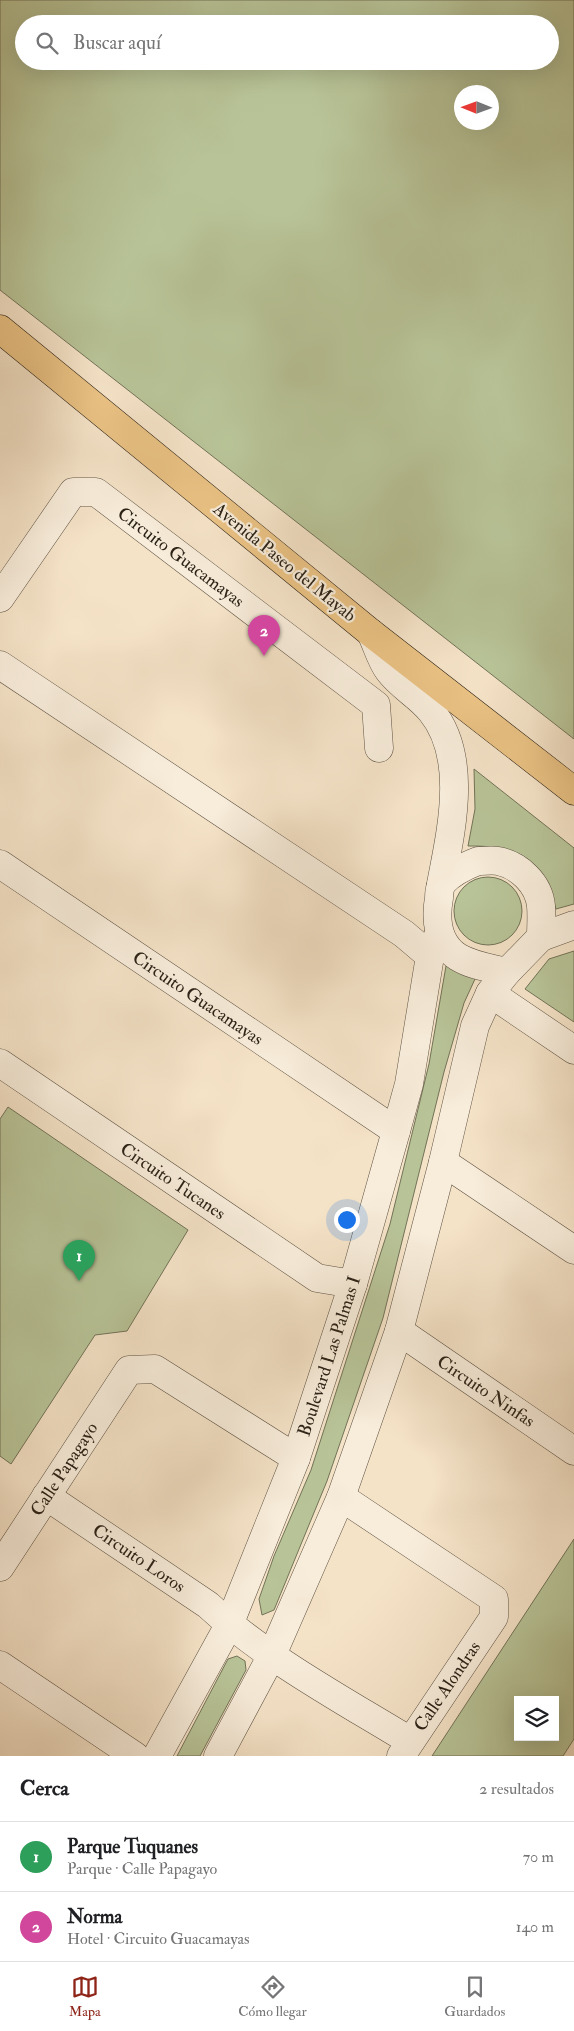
<!DOCTYPE html>
<html lang="es">
<head>
<meta charset="utf-8">
<style>
	body { margin:0; font-family:"IM FELL Double Pica",serif; background:#f2f2f2; color:#202124 }
	.controls { position:absolute; right:15px; bottom:15px; display:grid; overflow:hidden; border-radius:0px; box-shadow:0 5px 20px #0002 }
	.controls button { width:45px; height:45px; display:grid; place-items:center; padding:0; border:0; border-bottom:1px solid #e0e0e0; background:#fff; color:#202124; font:25px sans-serif }
	.compass { position:absolute; left:454px; top:85px; width:45px; height:45px; border-radius:50%; background:#fff; box-shadow:0 5px 20px #0002; rotate:271deg }
	.you { position:absolute; left:346px; top:1219px; width:18px; height:18px; margin:-12px; border:4px solid #fff; border-radius:50%; background:#1a73e8; box-shadow:0 0 0 8px #1a73e833 }
	.badge { display:grid; place-items:center; width:32px; height:32px; border-radius:50%; background:#8f2418; color:#fff; font-size:16px; font-weight:700 }
	.pin { position:absolute; translate:-50% -41px; filter:drop-shadow(0 1px 2px #0008) }
	.pin::after { content:''; position:absolute; top:26px; width:18px; height:15px; background:inherit; clip-path:polygon(0 0,100% 0,50% 100%) }
	.list { margin:0; padding:0; list-style:none }
	h2 { display:flex; justify-content:space-between; align-items:center; height:65px; margin:0; padding:0 20px; font-size:21px }
	h2 small { font-size:16px; font-weight:400; color:#757577 }
	.list li { display:grid; grid-template-columns:32px 1fr auto; gap:15px; align-items:center; box-sizing:border-box; height:70px; padding:0 20px; border-top:1px solid #e0e0e0 }
	.list b { display:block; font-size:19px; white-space:nowrap }
	.list p { margin:0; font-size:16px; white-space:nowrap; color:#757577 }
	.list em { font-size:16px; font-style:normal; color:#757577 }
	.icon { flex:none; width:28px; height:28px; fill:none; stroke:currentColor; stroke-width:2; stroke-linecap:round; stroke-linejoin:round }
	.map { position:relative; flex:none; width:574px; height:1756px; overflow:hidden }
	.search { position:absolute; background:#fff; box-shadow:0 5px 20px #0002; left:15px; right:15px; top:15px; height:55px; display:flex; align-items:center; gap:12px; box-sizing:border-box; padding:0 18px; border-radius:28px; color:#757577; font-size:19px }
	.sheet { height:205px; background:#fff }
	nav { display:flex; justify-content:space-around; align-items:center; box-sizing:border-box; height:70px; border-top:1px solid #e0e0e0; background:#fff; font-size:14px; color:#757577 }
	nav a { display:grid; justify-items:center; gap:2px }
	nav .on { color:#8f2418 }
	.map>svg:first-child { display:block }
</style>
</head>
<body>
<div class="map">
<svg width="574" height="1756" viewBox="0 0 574 1756">
	<rect width="100%" height="100%" fill="#f5e3c8"/>
	<filter id="stains"><feTurbulence type="fractalNoise" baseFrequency=".004" numOctaves="4"/><feColorMatrix values="0 0 0 0 .2 0 0 0 0 .09 0 0 0 0 .02 0 0 0 .5 -.17"/></filter>
	<radialGradient id="worn" r=".72"><stop offset=".6" stop-color="#630" stop-opacity="0"/><stop offset="1" stop-color="#630" stop-opacity=".3"/></radialGradient>
	<g fill="#b8c498" stroke="#727358" fill-rule="evenodd">
		<path d="M0 0H574V739L0 290ZM24 24H550V61H24ZM462 92H492V122H462Z"/>
		<path d="M474 769 574 848V904L556 909C551 897 547 883 540 872 525 848 494 846 468 846L475 809Z"/>
		<circle cx="488" cy="911" r="34"/>
		<path d="M574 951V1022L525 989 549 959Z"/>
		<path d="M446 966 475 979 464 1003 444 1072 383 1318 327 1481 274 1610 262 1615 259 1599 274 1556 311 1470 390 1224 429 1064Z"/>
		<path d="M8 1107 188 1230 127 1331 95 1335 11 1464 0 1456V1119Z"/>
		<path d="M574 1539V1739L563 1756H432ZM518 1700H555V1737H518Z"/>
		<path d="M237 1656 245 1661 246 1670 200 1756H177L228 1659Z"/>
	</g>
	<g fill="none" stroke-linecap="round" stroke-linejoin="round">
		<g stroke="#5e5243" stroke-width="29">
			<g id="minor">
				<path d="M0 598 73 492H96L376 705 379 748"/>
				<path d="M371 633C377 645 381 661 389 671 400 686 419 696 431 711 469 757 451 831 441 884"/>
				<path d="M0 665 404 934 430 956"/>
				<path d="M478 861C485 861 492 860 498 861 519 865 539 884 541 906 542 916 541 927 541 937L507 972C490 968 473 966 458 957 438 944 435 920 439 898 439 893 440 887 442 883 452 872 465 866 478 861Z"/>
				<path d="M0 864 396 1131"/>
				<path d="M541 937 574 925"/>
				<path d="M490 993 574 1050"/>
				<path d="M0 1063 317 1278 353 1284"/>
				<path d="M443 1162 574 1250"/>
				<path d="M399 1331 574 1451"/>
				<path d="M46 1496 208 1605C265 1658 343 1700 410 1741"/>
				<path d="M341 1497 494 1599V1617L401 1756"/>
				<path d="M0 1567 129 1370 155 1369 296 1458"/>
				<path d="M0 1665 135 1756"/>
				<path d="M157 1756 229 1625 296 1458 353 1284 396 1131 409 1084 430 956 439 933"/>
				<path d="M218 1756 272 1655 341 1497 399 1331 443 1162 475 1026 490 993 507 972"/>
			</g>
		</g>
		<g stroke="#2b2217" stroke-width="29">
			<path id="major" d="M0 329 371 633 574 791"/>
		</g>
		<use href="#minor" stroke="#f8eddb" stroke-width="28"/>
		<use href="#major" stroke="#eac284" stroke-width="28"/>
	</g>
	<g text-anchor="middle" stroke-width="4.5" stroke-linejoin="round" paint-order="stroke">
		<g font-size="18" fill="#2b2217" stroke="#f8eddb">
			<text transform="translate(181 557) rotate(37)" y="6">Circuito Guacamayas</text>
			<text transform="translate(285 562) rotate(39)" y="6">Avenida Paseo del Mayab</text>
			<text transform="translate(198 998) rotate(34)" y="6">Circuito Guacamayas</text>
			<text transform="translate(173 1181) rotate(34)" y="6">Circuito Tucanes</text>
			<text transform="translate(329 1356) rotate(-72)" y="6">Boulevard Las Palmas I</text>
			<text transform="translate(486 1391) rotate(34)" y="6">Circuito Ninfas</text>
			<text transform="translate(64 1469) rotate(-57)" y="6">Calle Papagayo</text>
			<text transform="translate(139 1558) rotate(34)" y="6">Circuito Loros</text>
			<text transform="translate(447 1686) rotate(-56)" y="6">Calle Alondras</text>
		</g>
	</g>
	<rect width="100%" height="100%" filter="url(#stains)"/>
	<rect width="100%" height="100%" fill="url(#worn)"/>
</svg>
<div class="controls">
<button><svg class="icon" aria-label="layers" viewBox="0 0 24 24"><path d="M12 4l9 5-9 5-9-5zM3 14l9 5 9-5"/></svg></button>
</div>
<svg class="compass" viewBox="-18 -18 36 36"><path d="M0-13l5 13h-10z" fill="#e53935"/><path d="M0 13l5-13h-10z" fill="#757577"/></svg>
<div class="you"></div>
<div class="pin badge" style="left:79px;top:1281px;background:#2e9e5b">1</div>
<div class="pin badge" style="left:264px;top:656px;background:#d1479c">2</div>
<div class="search"><svg class="icon" aria-label="search" viewBox="0 0 24 24"><circle cx="10" cy="10" r="6"/><path d="M15 15l6 6"/></svg>Buscar aquí</div>
</div>
<section class="sheet">
<h2>Cerca<small>2 resultados</small></h2>
<ul class="list">
<li><span class="badge" style="background:#2e9e5b">1</span><div><b>Parque Tuquanes</b><p>Parque · Calle Papagayo</p></div><em>70 m</em></li>
<li><span class="badge" style="background:#d1479c">2</span><div><b>Norma</b><p>Hotel · Circuito Guacamayas</p></div><em>140 m</em></li>
</ul>
</section>
<nav>
<a class="on"><svg class="icon" aria-label="map" viewBox="0 0 24 24"><path d="M3 6l6-2 6 2 6-2v14l-6 2-6-2-6 2zM9 4v14M15 6v14"/></svg>Mapa</a>
<a><svg class="icon" aria-label="directions" viewBox="0 0 24 24"><path d="M12 3l9 9-9 9-9-9zM9 14v-3h6M13 9l2 2-2 2"/></svg>Cómo llegar</a>
<a><svg class="icon" aria-label="saved" viewBox="0 0 24 24"><path d="M7 4h10v16l-5-4-5 4z"/></svg>Guardados</a>
</nav>
</body>
</html>
